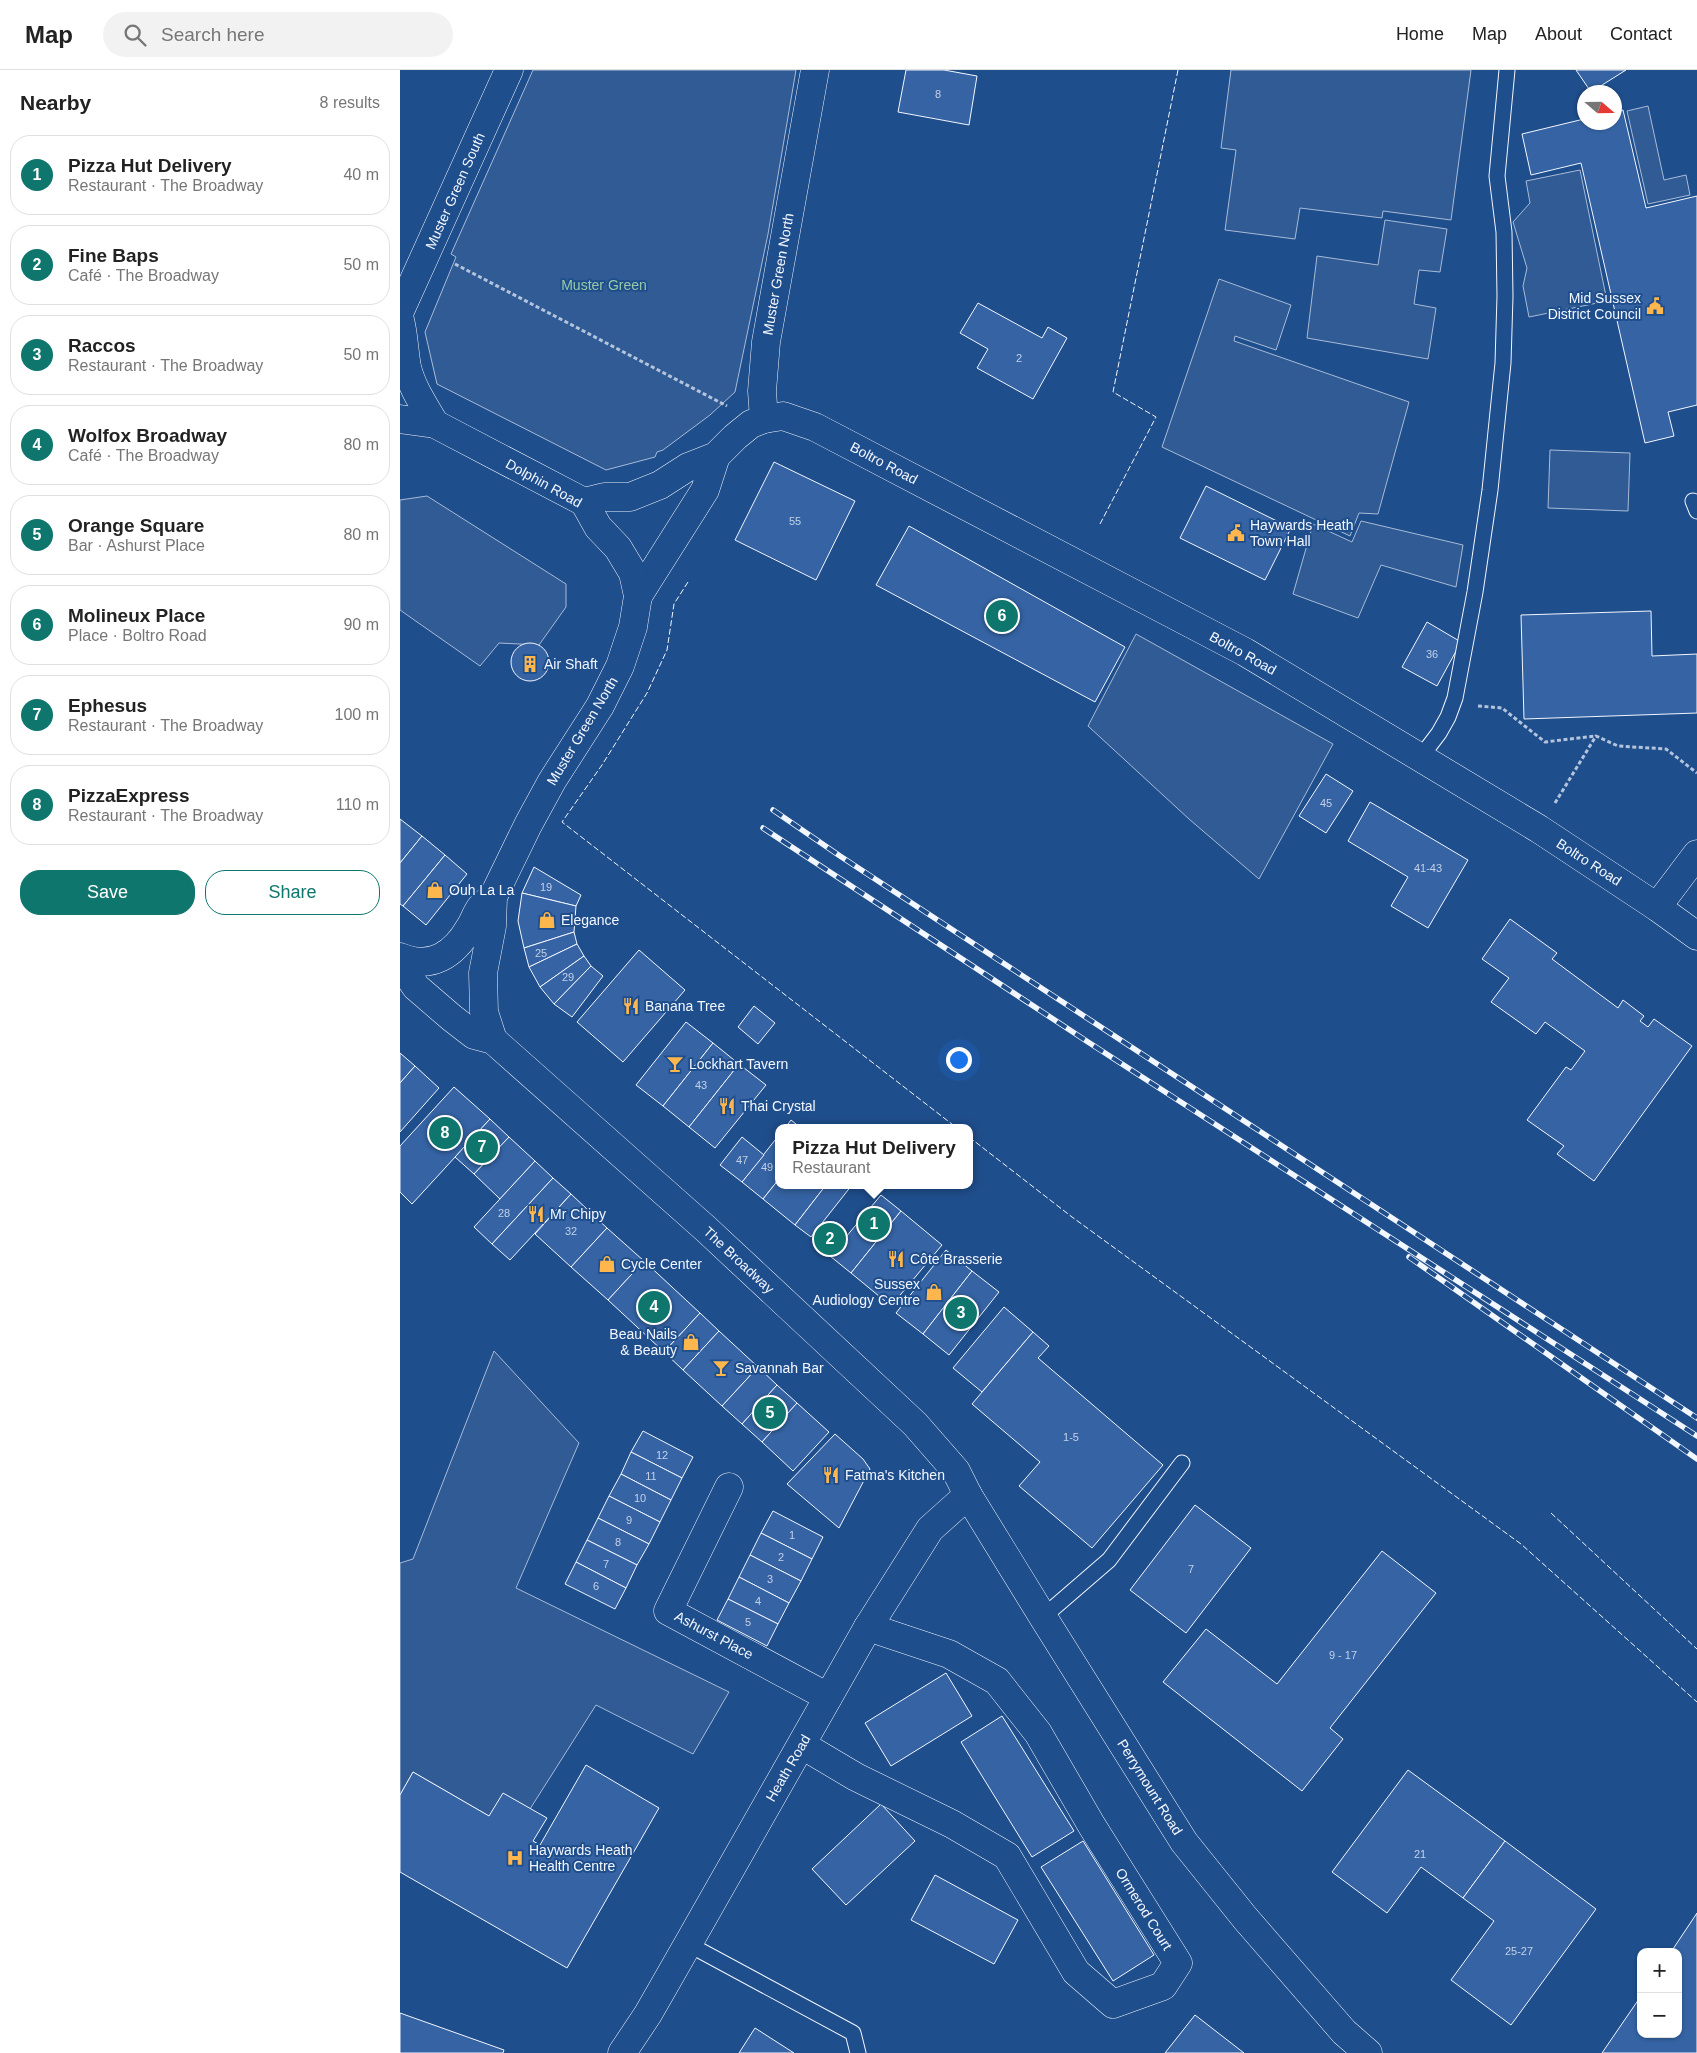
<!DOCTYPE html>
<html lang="en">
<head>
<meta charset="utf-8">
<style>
	body { margin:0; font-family:Arial,sans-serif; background:#f2f2f2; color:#222 }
	.controls { position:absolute; right:15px; bottom:15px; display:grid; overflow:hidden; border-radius:10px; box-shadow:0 1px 4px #0004 }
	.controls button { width:45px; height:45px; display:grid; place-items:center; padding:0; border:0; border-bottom:1px solid #e0e0e0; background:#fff; color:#222; font:25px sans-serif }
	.compass { position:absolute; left:1177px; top:15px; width:45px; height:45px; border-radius:50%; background:#fff; box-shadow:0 1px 4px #0004; rotate:110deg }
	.you { position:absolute; left:558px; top:989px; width:18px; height:18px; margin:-12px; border:4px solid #fff; border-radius:50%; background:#1a73e8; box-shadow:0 0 0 8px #1a73e833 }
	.badge { display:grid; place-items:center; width:32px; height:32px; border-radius:50%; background:#0f766e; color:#fff; font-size:16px; font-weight:700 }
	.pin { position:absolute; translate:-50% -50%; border:2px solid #fff; box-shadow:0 1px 5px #0006 }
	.popup { position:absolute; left:375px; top:1054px; width:198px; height:65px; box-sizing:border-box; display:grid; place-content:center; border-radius:10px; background:#fff; filter:drop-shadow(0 1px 4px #0005); font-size:16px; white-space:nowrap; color:#767676 }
	.popup b { font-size:19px; color:#222 }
	.popup::after { content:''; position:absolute; left:50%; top:100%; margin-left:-10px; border:10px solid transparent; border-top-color:#fff }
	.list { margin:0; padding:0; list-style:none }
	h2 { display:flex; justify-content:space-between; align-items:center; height:65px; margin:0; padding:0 20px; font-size:21px }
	h2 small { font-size:16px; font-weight:400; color:#767676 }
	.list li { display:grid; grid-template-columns:32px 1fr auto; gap:15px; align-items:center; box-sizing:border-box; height:80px; margin:0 10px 10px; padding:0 10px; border:1px solid #e0e0e0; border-radius:20px }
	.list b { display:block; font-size:19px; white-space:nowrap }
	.list p { margin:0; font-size:16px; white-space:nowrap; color:#767676 }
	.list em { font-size:16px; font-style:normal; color:#767676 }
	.actions { display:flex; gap:10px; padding:15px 20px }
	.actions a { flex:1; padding:11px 0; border:1px solid #0f766e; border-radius:20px; text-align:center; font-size:18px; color:#0f766e }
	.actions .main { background:#0f766e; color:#fff }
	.icon { flex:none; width:28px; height:28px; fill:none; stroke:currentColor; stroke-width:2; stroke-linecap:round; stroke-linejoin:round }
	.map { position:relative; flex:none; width:1297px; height:1983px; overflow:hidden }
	header { display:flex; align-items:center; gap:30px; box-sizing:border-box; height:70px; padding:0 25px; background:#fff; border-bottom:1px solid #e0e0e0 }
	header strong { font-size:24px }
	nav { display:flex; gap:28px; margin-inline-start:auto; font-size:18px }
	.search { width:350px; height:45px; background:#f2f2f2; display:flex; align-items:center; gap:12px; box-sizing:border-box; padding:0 18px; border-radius:28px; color:#767676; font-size:19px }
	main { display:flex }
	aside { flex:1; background:#fff }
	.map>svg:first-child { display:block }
</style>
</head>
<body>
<header>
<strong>Map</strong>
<div class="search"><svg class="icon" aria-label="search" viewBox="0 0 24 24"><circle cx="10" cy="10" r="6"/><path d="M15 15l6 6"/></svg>Search here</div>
<nav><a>Home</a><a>Map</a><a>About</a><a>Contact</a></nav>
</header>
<main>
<aside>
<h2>Nearby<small>8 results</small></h2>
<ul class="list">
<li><span class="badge">1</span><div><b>Pizza Hut Delivery</b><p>Restaurant · The Broadway</p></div><em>40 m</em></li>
<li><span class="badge">2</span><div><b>Fine Baps</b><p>Café · The Broadway</p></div><em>50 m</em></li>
<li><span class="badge">3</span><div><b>Raccos</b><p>Restaurant · The Broadway</p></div><em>50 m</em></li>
<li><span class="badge">4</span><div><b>Wolfox Broadway</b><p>Café · The Broadway</p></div><em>80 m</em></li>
<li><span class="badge">5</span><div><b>Orange Square</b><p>Bar · Ashurst Place</p></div><em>80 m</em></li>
<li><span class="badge">6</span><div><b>Molineux Place</b><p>Place · Boltro Road</p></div><em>90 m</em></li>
<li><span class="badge">7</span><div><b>Ephesus</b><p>Restaurant · The Broadway</p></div><em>100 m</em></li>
<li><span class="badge">8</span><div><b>PizzaExpress</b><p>Restaurant · The Broadway</p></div><em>110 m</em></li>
</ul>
<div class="actions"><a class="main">Save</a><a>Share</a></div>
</aside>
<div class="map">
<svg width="1297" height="1983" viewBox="0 0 1297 1983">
	<rect width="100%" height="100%" fill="#1f4e8c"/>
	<g fill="#305b95" stroke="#a8bbd7">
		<path d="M133 0H396L368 164 335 322 310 345 263 380 257 382 255 387 206 400 37 314 25 262 56 187 51 184Z"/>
		<path d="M831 0H1071L1051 150 983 141 982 148 900 138 895 169 825 160 836 80 821 78Z"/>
		<path d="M1248 36 1264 110 1286 105 1290 125 1248 134 1227 41Z"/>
		<path d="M1180 100 1207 231 1129 247 1123 216 1127 198 1113 152 1130 133 1126 111Z"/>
		<path d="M985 150 1047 159 1040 202 1019 200 1014 234 1036 238 1028 289 907 268 917 186 978 195Z"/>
		<path d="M819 209 891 235 876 280 835 266 834 271 1009 332 978 444 959 443 950 466 762 377Z"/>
		<path d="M1150 380 1230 383 1228 441 1148 438Z"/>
		<path d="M27 426 166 514V537L139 575 99 573 80 596 0 540V430Z"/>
		<path d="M961 451 1063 475 1056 517 981 495 958 548 893 524 913 454 952 472Z"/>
		<path d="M736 564 933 674 859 809 789 749 688 656Z"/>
		<path d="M94 1281 179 1373 116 1518 329 1622 293 1684 196 1635 130 1739 89 1746 13 1702 0 1725V1493L13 1489Z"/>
	</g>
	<g fill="#3563a3" stroke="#f2f6ff">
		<path d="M506 0H544L577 6 569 55 498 42Z"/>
		<path d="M1176 0H1226L1191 22Z"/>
		<path d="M1223 40 1246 138 1297 126V335L1268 342 1274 366 1245 373 1181 93 1131 105 1122 64 1184 49V52H1214V42Z"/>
		<path d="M578 233 642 268 648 257 667 268 633 329 577 298 588 279 560 263Z"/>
		<path d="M374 392 455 431 416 510 335 470Z"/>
		<path d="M806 416 891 458 865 510 780 468Z"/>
		<path d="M509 456 725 577 695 632 476 515Z"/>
		<path d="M1251 541 1252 586 1297 584V643L1124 649 1121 545Z"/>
		<path d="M1027 552 1061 572 1037 616 1002 597Z"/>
		<circle cx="130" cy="592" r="19"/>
		<path d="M926 704 953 721 926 763 899 746Z"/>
		<path d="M970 732 1068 790 1028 858 991 836 1008 807 948 771Z"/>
		<path d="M0 749 22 766 0 793Z"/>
		<path d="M22 766 45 785 3 836 0 834V793Z"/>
		<path d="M45 785 67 804 26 855 3 836Z"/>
		<path d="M134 797 181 825 176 836 122 823Z"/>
		<path d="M122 823 176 836 174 862 124 878 118 851Z"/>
		<path d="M1110 849 1157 883 1152 889 1218 938 1223 930 1244 946 1240 951 1248 957 1254 949 1292 976 1194 1111 1157 1084 1164 1076 1127 1050 1166 997 1171 1000 1185 981 1145 952 1136 964 1091 932 1109 908 1082 889Z"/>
		<path d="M174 862 177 874 129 897 124 878Z"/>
		<path d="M177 874 184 886 140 917 129 897Z"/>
		<path d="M239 880 285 920 223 992 177 952Z"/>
		<path d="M184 886 191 896 154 934 140 917Z"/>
		<path d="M191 896 203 906 172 947 154 934Z"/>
		<path d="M354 936 375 953 358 974 338 957Z"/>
		<path d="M286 952 313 973 263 1036 236 1015Z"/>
		<path d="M313 973 339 994 289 1057 263 1036Z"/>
		<path d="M0 983 15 996 0 1013Z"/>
		<path d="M339 994 366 1015 315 1078 289 1057Z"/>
		<path d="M15 996 39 1018 0 1062V1013Z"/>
		<path d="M54 1017 90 1049 12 1134 0 1122V1076Z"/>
		<path d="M90 1049 109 1067 74 1104 55 1087Z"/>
		<path d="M391 1050 401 1058H385Z"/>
		<path d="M379 1065V1109L363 1129 342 1112Z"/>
		<path d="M109 1067 135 1091 100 1129 74 1104Z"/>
		<path d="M342 1067 364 1085 342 1112 320 1095Z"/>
		<path d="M135 1091 153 1108 92 1174 74 1157Z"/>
		<path d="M153 1108 171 1124 110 1190 92 1174Z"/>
		<path d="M379 1109V1115H426L395 1155 363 1129Z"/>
		<path d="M426 1115H452L411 1167 395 1155Z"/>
		<path d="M171 1124 207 1158 171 1197 135 1164Z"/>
		<path d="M481 1125 501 1141 451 1203 430 1186Z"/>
		<path d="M501 1141 542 1175 491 1236 451 1203Z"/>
		<path d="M430 1153 447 1166 430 1186 413 1172Z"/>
		<path d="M207 1158 244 1191 208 1230 171 1197Z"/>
		<path d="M546 1180 572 1201 523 1264 496 1243Z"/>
		<path d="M244 1191 300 1243 264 1282 208 1230Z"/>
		<path d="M572 1201 599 1222 549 1285 523 1264Z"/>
		<path d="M604 1237 633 1262 582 1322 553 1298Z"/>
		<path d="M300 1243 319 1261 283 1300 264 1282Z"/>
		<path d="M319 1261 358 1297 322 1336 283 1300Z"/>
		<path d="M633 1262 649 1276 638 1288 763 1395 692 1478 619 1416 640 1392 572 1334Z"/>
		<path d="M358 1297 377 1315 342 1354 322 1336Z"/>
		<path d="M377 1315 397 1333 362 1372 342 1354Z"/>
		<path d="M397 1333 429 1362 393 1401 362 1372Z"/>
		<path d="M243 1361 293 1387 282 1408 231 1382Z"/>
		<path d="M435 1364 463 1389 470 1399 439 1458 387 1414Z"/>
		<path d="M231 1382 282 1408 271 1430 221 1404Z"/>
		<path d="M221 1404 271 1430 260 1452 209 1426Z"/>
		<path d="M209 1426 260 1452 249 1474 198 1448Z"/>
		<path d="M795 1435 851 1478 786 1563 730 1520Z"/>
		<path d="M373 1441 423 1467 412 1489 361 1463Z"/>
		<path d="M198 1448 249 1474 237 1495 187 1470Z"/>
		<path d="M361 1463 412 1489 401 1511 350 1485Z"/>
		<path d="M187 1470 237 1495 226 1518 176 1492Z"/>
		<path d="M982 1481 1036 1523 930 1658 943 1669 902 1721 763 1612 806 1559 877 1614Z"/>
		<path d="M350 1485 401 1511 389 1533 339 1507Z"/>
		<path d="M176 1492 226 1518 215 1539 165 1514Z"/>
		<path d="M339 1507 389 1533 378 1554 328 1529Z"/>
		<path d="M328 1529 378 1554 367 1576 317 1550Z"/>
		<path d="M546 1603 572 1646 491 1696 465 1653Z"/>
		<path d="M602 1646 674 1761 632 1787 561 1672Z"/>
		<path d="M186 1695 259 1738 167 1898 0 1802V1725L13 1702 89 1746 103 1723 147 1748 133 1771 140 1775Z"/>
		<path d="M1008 1700 1105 1771 1063 1828 1021 1797 987 1843 932 1802Z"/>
		<path d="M481 1734 515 1771 446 1835 412 1799Z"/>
		<path d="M683 1771 754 1885 713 1911 641 1797Z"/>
		<path d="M1105 1771 1196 1839 1111 1955 1051 1910 1094 1851 1063 1828Z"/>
		<path d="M535 1805 618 1850 594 1894 511 1850Z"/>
		<path d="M1297 1843V1983H1202L1241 1926V1964H1278V1882H1271Z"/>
		<path d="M0 1943 104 1980 103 1983H0Z"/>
		<path d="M795 1945 844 1983H765Z"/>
		<path d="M355 1958 394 1983H339Z"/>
	</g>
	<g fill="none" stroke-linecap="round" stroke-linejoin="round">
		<g stroke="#f2f6ff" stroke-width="17">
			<g id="service">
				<path d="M1293 431 1297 441"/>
				<path d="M1020 688 1039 663 1048 647 1055 628 1075 522 1090 420 1103 293 1105 226 1104 162 1097 106 1107 0"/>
				<path d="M643 1547 709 1490 782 1393"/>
				<path d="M288 1874 453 1963 458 1983"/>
			</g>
		</g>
		<g stroke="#f2f6ff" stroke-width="29">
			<g id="minor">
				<path d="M364 349 362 321 366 272 415 0"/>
				<path d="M1257 837 1297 784"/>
				<path d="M329 1417 268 1541 428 1627"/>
				<path d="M402 1675 456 1707 552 1754 607 1786 676 1902 713 1934 763 1916 778 1893 692 1756 638 1663 597 1611 549 1584 468 1557"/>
				<path d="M222 1983 248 1944 288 1874 468 1557 530 1459 568 1425"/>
			</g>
		</g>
		<g stroke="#f2f6ff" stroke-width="29">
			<g id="tertiary">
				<path d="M184 432 204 427H230L260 415 288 397 316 386 335 367 351 354 364 349 383 346 415 357 845 582 1139 759 1257 837 1297 866"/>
				<path d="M238 526 305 420 316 386"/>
			</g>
		</g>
		<g stroke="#f2f6ff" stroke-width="29">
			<g id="secondary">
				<path d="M0 241 109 0"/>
				<path d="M0 250C4 265 4 281 7 297 12 318 24 335 35 354"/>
				<path d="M0 349 35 354 184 432 198 457 218 478 233 503 238 526 233 557 220 596 200 636 152 711 128 755 93 827 92 856 83 903 84 942 93 970"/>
				<path d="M0 887C31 900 54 885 70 857 74 851 76 843 81 837 84 834 89 830 93 827"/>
				<path d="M0 894 16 917 52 948 74 965 93 970 306 1159 515 1354 556 1401 568 1425 643 1547 784 1772 845 1848 944 1962 968 1983"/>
			</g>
		</g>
		<g stroke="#b3c4dc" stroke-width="3" stroke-dasharray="4 2.5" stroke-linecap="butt">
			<path d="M55 194 327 336"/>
			<path d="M1078 636 1102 638 1145 672 1196 666"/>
			<path d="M1155 733 1196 666 1218 676 1266 679 1297 703"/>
		</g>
		<use href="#service" stroke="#1f4e8c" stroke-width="15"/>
		<use href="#minor" stroke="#1f4e8c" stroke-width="28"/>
		<use href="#tertiary" stroke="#1f4e8c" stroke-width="28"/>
		<use href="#secondary" stroke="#1f4e8c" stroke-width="28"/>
		<g stroke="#f2f6ff" stroke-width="5.5">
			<g id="rail">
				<path d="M373 740 440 786 1297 1348"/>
				<path d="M363 758 688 972 1297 1366"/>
				<path d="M1009 1187 1297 1389"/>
			</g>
		</g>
		<use href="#rail" stroke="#1f4e8c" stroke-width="4" stroke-dasharray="11" stroke-linecap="butt"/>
		<g stroke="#f2f6ff" stroke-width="1" stroke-dasharray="6 2.5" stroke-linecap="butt">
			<path d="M700 454 756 347 713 322 778 0"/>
			<path d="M288 512 274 534 267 580 247 623 202 695 162 752 557 1058"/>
			<path d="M569 1067 672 1147 1121 1474 1297 1632"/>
			<path d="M1151 1443 1297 1579"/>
		</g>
	</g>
	<defs>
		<g id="civic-bare" transform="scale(1.35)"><path d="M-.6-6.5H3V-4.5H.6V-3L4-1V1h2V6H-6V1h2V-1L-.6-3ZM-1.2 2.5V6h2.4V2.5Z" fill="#ffb74d" stroke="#1f4e8c" stroke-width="2.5" paint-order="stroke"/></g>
		<g id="building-bare" transform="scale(1.35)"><path d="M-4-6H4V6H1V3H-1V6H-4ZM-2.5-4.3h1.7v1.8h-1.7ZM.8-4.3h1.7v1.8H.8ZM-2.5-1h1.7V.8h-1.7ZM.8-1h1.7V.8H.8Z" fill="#ffb74d" stroke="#1f4e8c" stroke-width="2.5" paint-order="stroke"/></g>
		<g id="shop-bare" transform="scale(1.35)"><path d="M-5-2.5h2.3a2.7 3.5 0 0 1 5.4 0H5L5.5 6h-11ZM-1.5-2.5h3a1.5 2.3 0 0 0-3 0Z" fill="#ffb74d" stroke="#1f4e8c" stroke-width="2.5" paint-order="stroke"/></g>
		<g id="restaurant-bare" transform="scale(1.35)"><path d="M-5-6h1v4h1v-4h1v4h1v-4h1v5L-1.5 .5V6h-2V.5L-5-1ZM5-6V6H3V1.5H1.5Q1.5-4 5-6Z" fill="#ffb74d" stroke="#1f4e8c" stroke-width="2.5" paint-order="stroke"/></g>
		<g id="bar-bare" transform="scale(1.35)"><path d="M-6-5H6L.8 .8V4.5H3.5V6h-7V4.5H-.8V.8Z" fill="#ffb74d" stroke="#1f4e8c" stroke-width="2.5" paint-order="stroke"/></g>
		<g id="hospital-bare" transform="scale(1.35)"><path d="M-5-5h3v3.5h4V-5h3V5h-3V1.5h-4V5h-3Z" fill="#ffb74d" stroke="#1f4e8c" stroke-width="2.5" paint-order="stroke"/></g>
	</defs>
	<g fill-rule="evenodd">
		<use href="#civic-bare" x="1255" y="236"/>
		<use href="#civic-bare" x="836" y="463"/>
		<use href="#building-bare" x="130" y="594"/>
		<use href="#shop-bare" x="35" y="820"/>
		<use href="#shop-bare" x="147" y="850"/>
		<use href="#restaurant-bare" x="231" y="936"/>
		<use href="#bar-bare" x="275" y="994"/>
		<use href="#restaurant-bare" x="327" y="1036"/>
		<use href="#restaurant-bare" x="136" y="1144"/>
		<use href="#restaurant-bare" x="496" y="1189"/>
		<use href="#shop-bare" x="207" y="1194"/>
		<use href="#shop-bare" x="534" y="1222"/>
		<use href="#shop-bare" x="291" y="1272"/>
		<use href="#bar-bare" x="321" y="1298"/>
		<use href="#restaurant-bare" x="431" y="1405"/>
		<use href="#hospital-bare" x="115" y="1788"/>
	</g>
	<g text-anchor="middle" stroke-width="4" stroke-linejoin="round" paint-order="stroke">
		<g font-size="11" fill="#c3d1e8">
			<text x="538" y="28">8</text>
			<text x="619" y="292">2</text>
			<text x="395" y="455">55</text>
			<text x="1032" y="588">36</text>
			<text x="926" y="737">45</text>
			<text x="1028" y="802">41-43</text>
			<text x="146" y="821">19</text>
			<text x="141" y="887">25</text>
			<text x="168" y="911">29</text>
			<text x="301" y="1019">43</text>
			<text x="342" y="1094">47</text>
			<text x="367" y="1101">49</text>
			<text x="104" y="1147">28</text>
			<text x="171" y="1165">32</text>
			<text x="671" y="1371">1-5</text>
			<text x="262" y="1389">12</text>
			<text x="251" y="1410">11</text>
			<text x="240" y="1432">10</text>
			<text x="229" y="1454">9</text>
			<text x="392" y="1469">1</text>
			<text x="218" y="1476">8</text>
			<text x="381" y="1491">2</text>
			<text x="206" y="1498">7</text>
			<text x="791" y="1503">7</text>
			<text x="370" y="1513">3</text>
			<text x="196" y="1520">6</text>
			<text x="358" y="1535">4</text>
			<text x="348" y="1556">5</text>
			<text x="943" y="1589">9 - 17</text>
			<text x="1020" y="1788">21</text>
			<text x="1119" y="1885">25-27</text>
		</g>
		<g font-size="14" fill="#f2f6ff" stroke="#1f4e8c">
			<text transform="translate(55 121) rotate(-66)" y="5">Muster Green South</text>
			<text transform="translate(378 204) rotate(-80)" y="5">Muster Green North</text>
			<text transform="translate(484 393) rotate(28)" y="5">Boltro Road</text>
			<text transform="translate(144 413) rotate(29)" y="5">Dolphin Road</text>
			<text transform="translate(843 583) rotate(29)" y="5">Boltro Road</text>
			<text transform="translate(182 661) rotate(-59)" y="5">Muster Green North</text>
			<text transform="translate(1189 792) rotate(33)" y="5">Boltro Road</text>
			<text transform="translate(339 1190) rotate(43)" y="5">The Broadway</text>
			<text transform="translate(314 1565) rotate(28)" y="5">Ashurst Place</text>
			<text transform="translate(388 1698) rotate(-60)" y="5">Heath Road</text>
			<text transform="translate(750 1717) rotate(58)" y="5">Perrymount Road</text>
			<text transform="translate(744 1839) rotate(58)" y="5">Ormerod Court</text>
		</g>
		<g font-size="14" fill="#97c8a6" stroke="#1f4e8c">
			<text x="204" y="220">Muster Green</text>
		</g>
		<g font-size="14" fill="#f2f6ff" stroke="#1f4e8c" text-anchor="start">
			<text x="1241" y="233" text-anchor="end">Mid Sussex<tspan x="1241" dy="16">District Council</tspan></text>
			<text x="850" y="460">Haywards Heath<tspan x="850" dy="16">Town Hall</tspan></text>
			<text x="144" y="599">Air Shaft</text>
			<text x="49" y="825">Ouh La La</text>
			<text x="161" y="855">Elegance</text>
			<text x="245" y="941">Banana Tree</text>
			<text x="289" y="999">Lockhart Tavern</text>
			<text x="341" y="1041">Thai Crystal</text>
			<text x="150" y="1149">Mr Chipy</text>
			<text x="510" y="1194">Côte Brasserie</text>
			<text x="221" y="1199">Cycle Center</text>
			<text x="520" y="1219" text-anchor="end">Sussex<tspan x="520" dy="16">Audiology Centre</tspan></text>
			<text x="277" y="1269" text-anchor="end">Beau Nails<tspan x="277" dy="16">&amp; Beauty</tspan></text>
			<text x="335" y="1303">Savannah Bar</text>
			<text x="445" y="1410">Fatma's Kitchen</text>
			<text x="129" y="1785">Haywards Heath<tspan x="129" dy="16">Health Centre</tspan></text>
		</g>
	</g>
</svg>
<div class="controls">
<button>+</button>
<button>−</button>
</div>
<svg class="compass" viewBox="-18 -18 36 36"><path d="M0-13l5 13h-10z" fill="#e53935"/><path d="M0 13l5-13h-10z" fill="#767676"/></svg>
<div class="you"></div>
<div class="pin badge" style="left:474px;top:1154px">1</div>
<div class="popup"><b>Pizza Hut Delivery</b>Restaurant</div>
<div class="pin badge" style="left:430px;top:1169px">2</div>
<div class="pin badge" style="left:561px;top:1243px">3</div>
<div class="pin badge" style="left:254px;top:1237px">4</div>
<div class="pin badge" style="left:370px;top:1343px">5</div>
<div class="pin badge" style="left:602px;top:546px">6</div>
<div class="pin badge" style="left:82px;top:1077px">7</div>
<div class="pin badge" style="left:45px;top:1063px">8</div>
</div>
</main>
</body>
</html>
